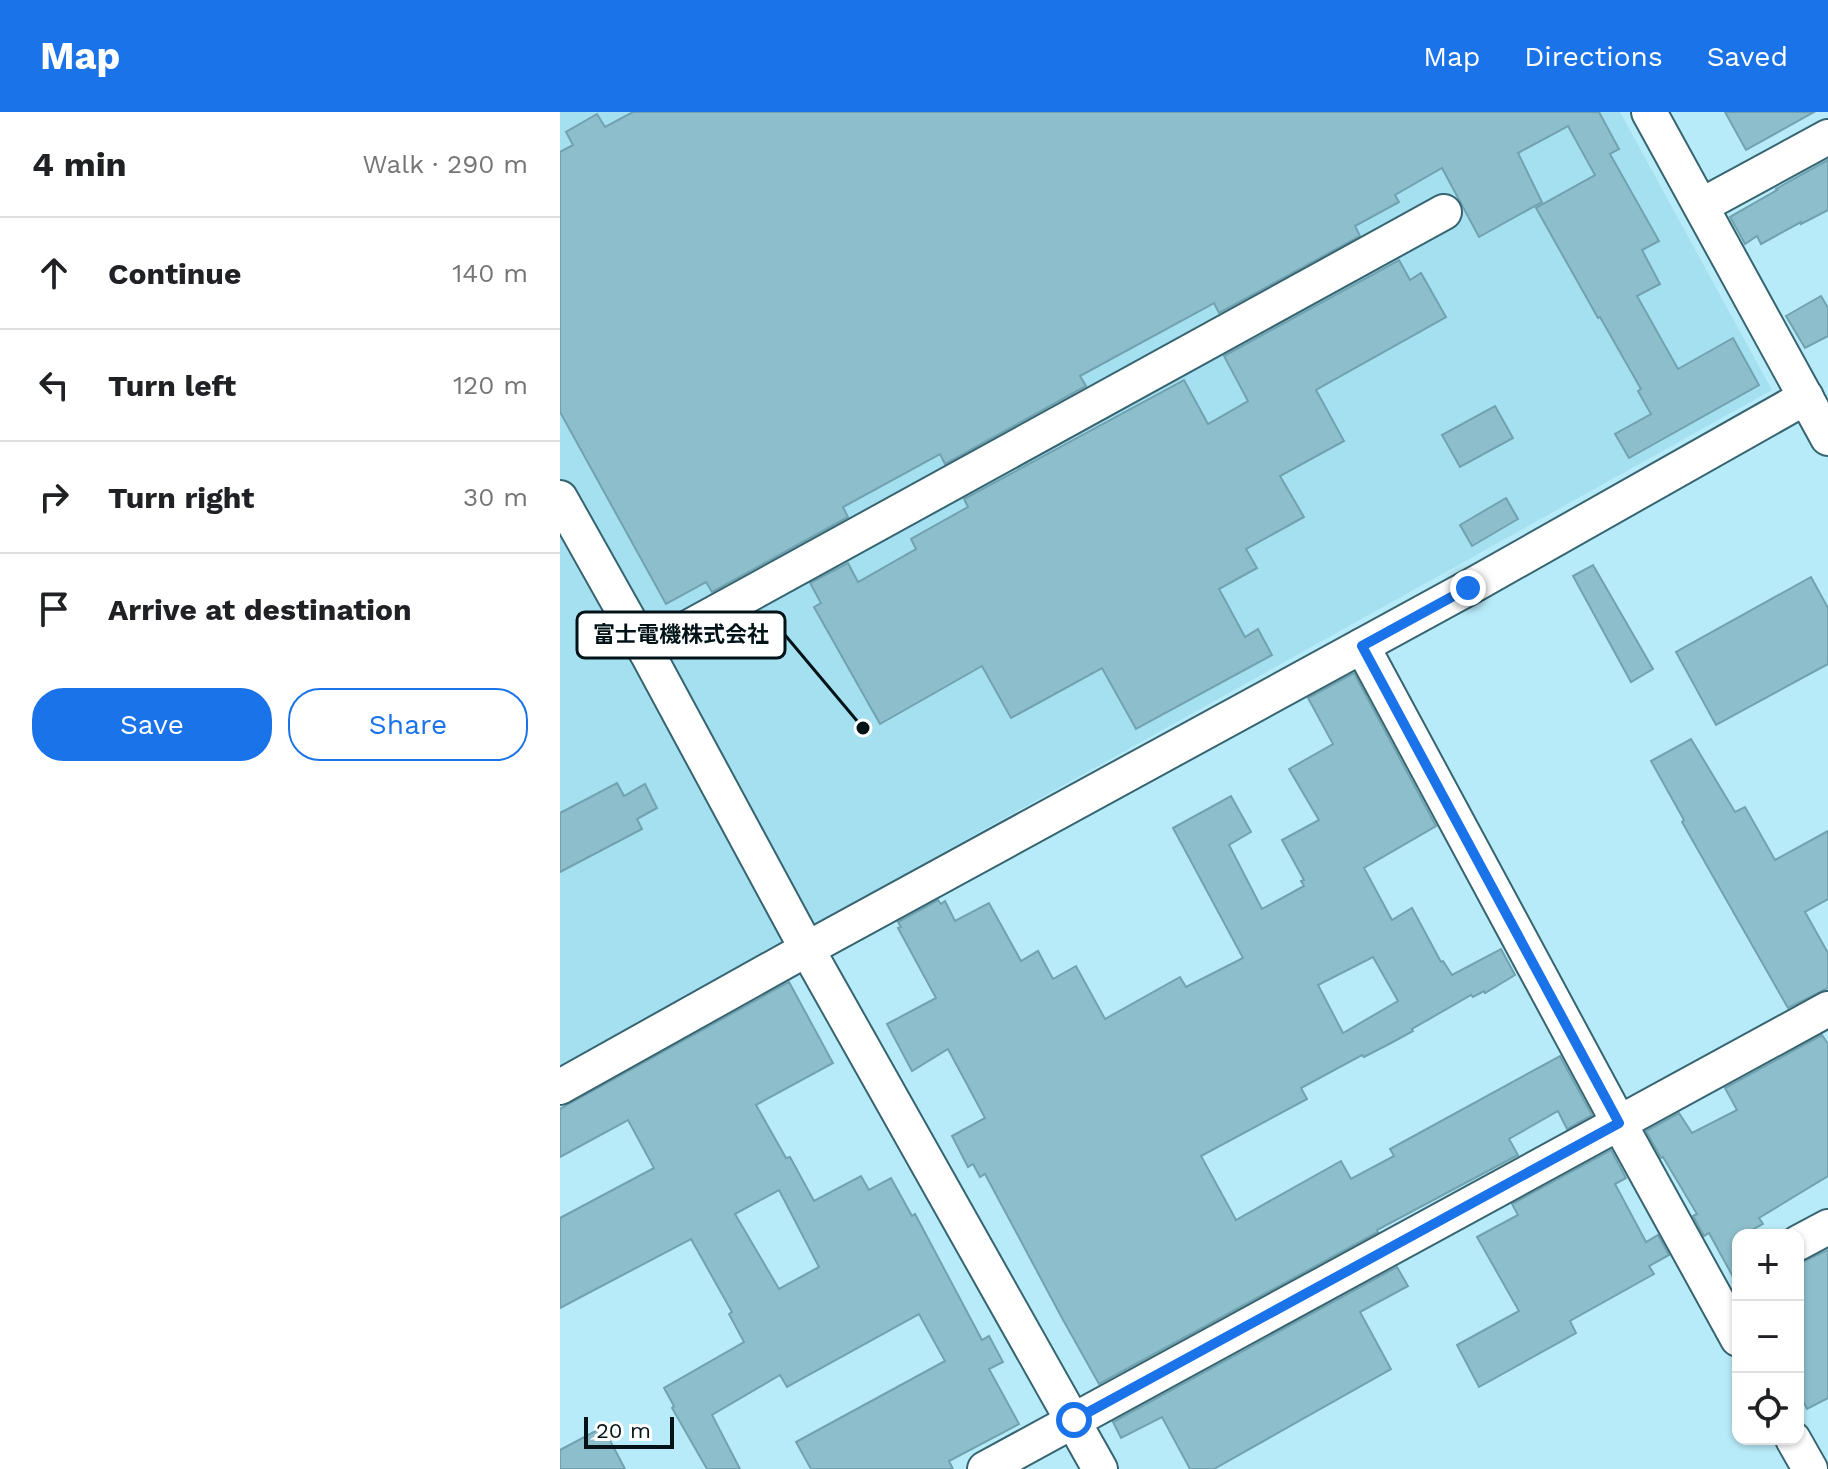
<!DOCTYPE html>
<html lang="en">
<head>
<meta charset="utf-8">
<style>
	body { margin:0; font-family:"Work Sans","Noto Sans JP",sans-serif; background:#f6f6f6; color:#202124 }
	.controls { position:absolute; right:24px; bottom:24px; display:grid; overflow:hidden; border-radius:16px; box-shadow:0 2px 6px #0004 }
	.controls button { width:72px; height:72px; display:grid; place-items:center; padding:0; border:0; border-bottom:2px solid #e0e0e0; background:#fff; color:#202124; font:40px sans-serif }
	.scale { position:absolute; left:24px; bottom:20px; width:90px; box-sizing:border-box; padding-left:8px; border:4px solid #021318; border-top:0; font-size:22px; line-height:28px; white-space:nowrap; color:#021318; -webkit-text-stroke:6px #fff; paint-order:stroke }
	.stop { position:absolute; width:24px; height:24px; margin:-18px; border:6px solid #1a73e8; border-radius:50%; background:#fff }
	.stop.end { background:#1a73e8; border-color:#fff; box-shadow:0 2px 8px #0008 }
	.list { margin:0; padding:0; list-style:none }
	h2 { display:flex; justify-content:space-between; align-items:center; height:104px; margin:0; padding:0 32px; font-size:34px }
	h2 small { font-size:26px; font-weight:400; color:#757577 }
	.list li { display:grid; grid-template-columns:52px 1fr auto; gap:24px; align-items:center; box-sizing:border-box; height:112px; padding:0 32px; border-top:2px solid #e0e0e0 }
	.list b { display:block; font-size:30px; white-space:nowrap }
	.list em { font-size:26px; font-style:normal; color:#757577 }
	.actions { display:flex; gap:16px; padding:24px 32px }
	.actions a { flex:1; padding:18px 0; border:2px solid #1a73e8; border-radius:32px; text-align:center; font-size:28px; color:#1a73e8 }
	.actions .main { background:#1a73e8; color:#fff }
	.icon { flex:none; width:44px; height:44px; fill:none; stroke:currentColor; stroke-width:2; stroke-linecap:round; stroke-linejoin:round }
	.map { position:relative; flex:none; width:1268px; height:1357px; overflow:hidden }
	header { display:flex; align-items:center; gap:48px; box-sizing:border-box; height:112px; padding:0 40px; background:#1a73e8; color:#fff }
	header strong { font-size:38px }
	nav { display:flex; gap:44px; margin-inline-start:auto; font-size:28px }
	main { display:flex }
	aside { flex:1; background:#fff }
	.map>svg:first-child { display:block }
</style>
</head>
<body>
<header>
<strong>Map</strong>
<nav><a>Map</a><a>Directions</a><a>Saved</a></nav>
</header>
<main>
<aside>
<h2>4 min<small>Walk · 290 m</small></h2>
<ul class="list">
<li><svg class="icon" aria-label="ahead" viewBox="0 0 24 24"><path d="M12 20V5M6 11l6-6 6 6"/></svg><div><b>Continue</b></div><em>140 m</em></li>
<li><svg class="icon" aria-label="left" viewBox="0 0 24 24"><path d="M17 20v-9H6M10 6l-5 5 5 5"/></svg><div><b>Turn left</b></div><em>120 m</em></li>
<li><svg class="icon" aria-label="right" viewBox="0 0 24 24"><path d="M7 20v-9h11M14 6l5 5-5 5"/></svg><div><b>Turn right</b></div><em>30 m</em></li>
<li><svg class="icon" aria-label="arrive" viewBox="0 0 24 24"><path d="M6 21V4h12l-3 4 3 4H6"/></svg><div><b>Arrive at destination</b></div></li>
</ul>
<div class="actions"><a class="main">Save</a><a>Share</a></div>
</aside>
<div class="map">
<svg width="1268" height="1357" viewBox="0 0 1268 1357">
	<rect width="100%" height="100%" fill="#b8ebf9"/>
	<path fill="#a5e0f1" d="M0 0H1060L1212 278 0 954Z"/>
	<g fill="#8dbecc" stroke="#72a2af" stroke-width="2" fill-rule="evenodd">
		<path d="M73 0H1039L1059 37 1050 42 1099 129 1082 138 1100 172 1077 184 1118 257 1173 226 1199 273 1069 346 1055 322 1091 302 1078 279 1081 277 1040 205 1038 206 976 96 1035 63 1008 14 958 41 982 90 919 125 882 56 835 83 839 90 795 114 800 124 659 201 654 191 520 264 526 274 385 352 380 342 283 395 288 405 152 480 146 470 106 492 0 300V40L13 33 6 20 37 2 45 15Z"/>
		<path d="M1165 0H1254L1186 38Z"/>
		<path d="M1268 48V98L1241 112V110L1201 132 1197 124 1185 132 1170 105 1217 78 1216 77 1228 70Z"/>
		<path d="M839 148 850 168 861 161 886 205 756 278 784 329 720 364 744 405 686 437 697 456 659 477 685 525 698 517 712 543 576 617 542 556 451 606 422 554 320 612 254 495 261 491 250 471 288 451 298 470 356 437 351 427 408 395 404 387 624 268 648 312 688 289 664 244Z"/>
		<path d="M1261 184 1268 196V224L1245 236 1226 204Z"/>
		<path d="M935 294 953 326 900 355 882 323Z"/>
		<path d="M946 386 958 407 912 434 900 413Z"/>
		<path d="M1033 453 1093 557 1071 570 1013 464Z"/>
		<path d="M1251 465 1268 496V552L1156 613 1116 540Z"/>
		<path d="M794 561 876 714 804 756 832 808 852 796 881 850 883 849 892 863 941 837 955 863 925 881 924 879 913 885 911 883 852 917 853 919 831 931 804 945 802 943 741 976 747 987 641 1044 676 1108 781 1049 791 1067 834 1044 830 1037 1000 944 1032 1003 1007 1017 998 999 949 1027 958 1043 817 1118 818 1120 539 1272 502 1206 425 1062 420 1065 413 1052 408 1055 392 1024 425 1006 388 937 352 959 327 912 376 886 338 816 341 815 338 810 378 788 381 792 385 789 395 809 429 791 461 849 478 839 493 867 516 854 545 907 620 865 626 875 683 846 613 716 671 684 691 720 669 733 702 797 744 774 741 769 744 768 722 728 759 708 729 657 773 632 748 586ZM813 845 838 889 783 921 758 873Z"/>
		<path d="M1131 627 1175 700 1185 695 1215 748 1268 719V787L1245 800 1268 841V876L1228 896 1122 710 1124 708 1091 649Z"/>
		<path d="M57 671 64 684 85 672 97 696 77 707 82 717 0 760V701Z"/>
		<path d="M229 870 273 951 196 993 226 1046 230 1045 254 1089 301 1064 309 1078 331 1066 352 1104 355 1102 422 1228 429 1224 443 1250 429 1257 459 1312 389 1349 393 1357H251L236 1330 385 1249 359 1202 227 1275 220 1263 152 1303 180 1357H147L112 1296 114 1294 104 1276 184 1230 169 1202 172 1200 131 1127 0 1196V1106L94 1056 68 1008 0 1045V997ZM219 1078 259 1155 219 1177 175 1102Z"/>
		<path d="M1262 923 1268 932V1064L1199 1106 1203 1112 1183 1123H1178V1174L1149 1121 1144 1124 1133 1104 1137 1102 1103 1045 1101 1046 1086 1019 1119 1001 1132 1021 1177 998 1165 976Z"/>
		<path d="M1051 1038 1066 1066 1055 1072 1086 1130 1098 1123 1109 1143 1089 1154 1094 1162 1010 1209 1016 1221 919 1275 897 1233 959 1199 917 1125 958 1103 952 1092Z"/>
		<path d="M1268 1138V1286L1247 1297 1238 1279V1152Z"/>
		<path d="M837 1155 848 1174 800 1200 831 1257 654 1357H630L602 1305 561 1326 553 1310Z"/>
		<path d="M43 1315 65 1357H0V1338Z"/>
	</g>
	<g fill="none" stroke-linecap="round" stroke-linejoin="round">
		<g stroke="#366571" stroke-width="38">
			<g id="minor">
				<path d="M1089 0 1268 326"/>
				<path d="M1141 94 1268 25"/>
				<path d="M0 386 86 539 247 837 540 1357"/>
				<path d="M802 534 1059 1011 1178 1227"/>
				<path d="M86 539 884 100"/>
				<path d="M0 975 247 837 908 476 1246 285"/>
				<path d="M1238 1131 1268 1115"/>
				<path d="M1233 1327 1250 1357"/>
				<path d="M425 1357 1268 897"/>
			</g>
		</g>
		<use href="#minor" stroke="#fff" stroke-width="34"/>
	</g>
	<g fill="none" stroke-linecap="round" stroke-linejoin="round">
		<path stroke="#1a73e8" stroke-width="10" d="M514 1308 1059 1011 802 534 908 476"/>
	</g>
	<path fill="none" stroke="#021318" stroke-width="3" d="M303 616L225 523"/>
	<circle fill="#021318" stroke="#fff" stroke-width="3" cx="303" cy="616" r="8"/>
	<rect fill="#fff" stroke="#021318" stroke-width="3" x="17" y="500" width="208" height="46" rx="8"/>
	<g font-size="22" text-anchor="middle" font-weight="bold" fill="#021318">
		<text x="121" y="530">富士電機株式会社</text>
	</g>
</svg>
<div class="controls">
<button>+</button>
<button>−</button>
<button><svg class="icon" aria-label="locate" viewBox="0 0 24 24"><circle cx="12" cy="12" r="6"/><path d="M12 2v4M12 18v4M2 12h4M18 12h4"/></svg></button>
</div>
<div class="scale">20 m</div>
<div class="stop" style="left:514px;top:1308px"></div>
<div class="stop end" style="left:908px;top:476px"></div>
</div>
</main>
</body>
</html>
